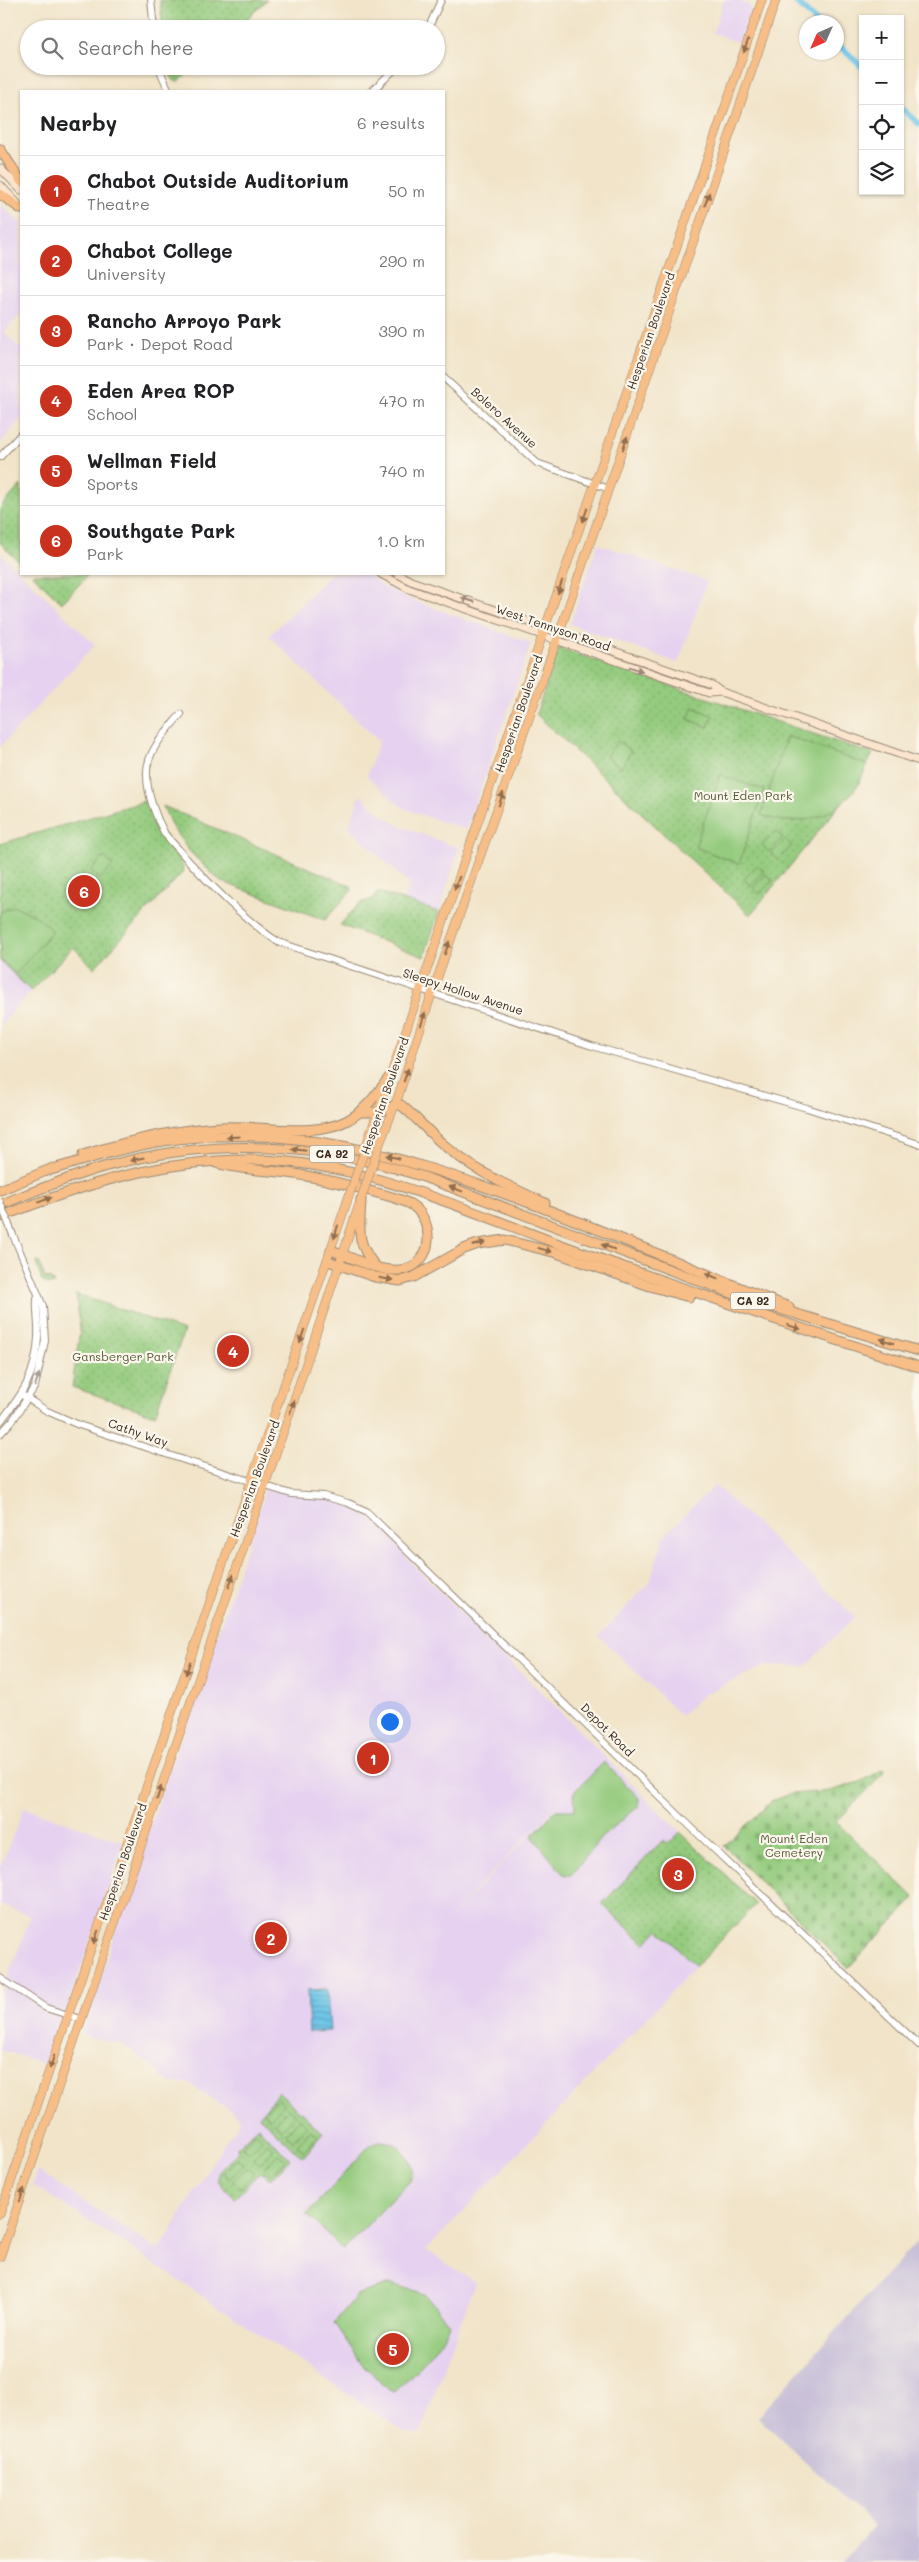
<!DOCTYPE html>
<html lang="en">
<head>
<meta charset="utf-8">
<style>
	body { margin:0; font-family:Mali,sans-serif; background:#f2f2f2; color:#202124 }
	.controls { position:absolute; right:15px; top:15px; display:grid; overflow:hidden; border-radius:0px; box-shadow:0 1px 4px #0004 }
	.controls button { width:45px; height:45px; display:grid; place-items:center; padding:0; border:0; border-bottom:1px solid #e0e0e0; background:#fff; color:#202124; font:25px sans-serif }
	.compass { position:absolute; left:799px; top:15px; width:45px; height:45px; border-radius:50%; background:#fff; box-shadow:0 1px 4px #0004; rotate:225deg }
	.you { position:absolute; left:389px; top:1721px; width:18px; height:18px; margin:-12px; border:4px solid #fff; border-radius:50%; background:#1a73e8; box-shadow:0 0 0 8px #1a73e833 }
	.badge { display:grid; place-items:center; width:32px; height:32px; border-radius:50%; background:#c8321e; color:#fff; font-size:16px; font-weight:700 }
	.pin { position:absolute; translate:-50% -50%; border:2px solid #fff; box-shadow:0 1px 5px #0006 }
	.list { margin:0; padding:0; list-style:none }
	h2 { display:flex; justify-content:space-between; align-items:center; height:65px; margin:0; padding:0 20px; font-size:21px }
	h2 small { font-size:16px; font-weight:400; color:#757577 }
	.list li { display:grid; grid-template-columns:32px 1fr auto; gap:15px; align-items:center; box-sizing:border-box; height:70px; padding:0 20px; border-top:1px solid #e0e0e0 }
	.list b { display:block; font-size:19px; white-space:nowrap }
	.list p { margin:0; font-size:16px; white-space:nowrap; color:#757577 }
	.list em { font-size:16px; font-style:normal; color:#757577 }
	.icon { flex:none; width:28px; height:28px; fill:none; stroke:currentColor; stroke-width:2; stroke-linecap:round; stroke-linejoin:round }
	.map { position:relative; flex:none; width:919px; height:2562px; overflow:hidden }
	.search { position:absolute; background:#fff; box-shadow:0 1px 4px #0004; left:20px; top:20px; width:425px; height:55px; display:flex; align-items:center; gap:12px; box-sizing:border-box; padding:0 18px; border-radius:28px; color:#757577; font-size:19px }
	.panel { position:absolute; background:#fff; box-shadow:0 1px 4px #0004; left:20px; top:90px; width:425px; height:485px; border-radius:0px }
	.map>svg:first-child { display:block }
</style>
</head>
<body>
<div class="map">
<svg width="919" height="2562" viewBox="0 0 919 2562">
	<defs>
		<pattern id="grass-dots" width="8" height="8" patternUnits="userSpaceOnUse" patternTransform="scale(1.25)"><rect width="8" height="8" fill="#94cb7e"/><path d="M2 2h.1M6 6h.1" fill="none" stroke="#80ae6c" stroke-width="1.8" stroke-linecap="round"/></pattern>
		<pattern id="cemetery-stones" width="16" height="16" patternUnits="userSpaceOnUse" patternTransform="scale(1.25)"><rect width="16" height="16" fill="#94cb7e"/><path d="M2 7V4a2 2 0 0 1 4 0v3zM10 15v-3a2 2 0 0 1 4 0v3z" fill="#80ae6c"/></pattern>
		<pattern id="water-rules" width="6" height="5" patternUnits="userSpaceOnUse" patternTransform="scale(1.25)"><rect width="6" height="5" fill="#69c4e7"/><path d="M0 2.5h6" fill="none" stroke="#589fbb"/></pattern>
	</defs>
	<rect width="100%" height="100%" fill="#fbf7ec"/>
	<filter id="ink" filterUnits="userSpaceOnUse"><feTurbulence type="fractalNoise" baseFrequency=".02" numOctaves="2"/><feDisplacementMap in="SourceGraphic" scale="10" xChannelSelector="R" yChannelSelector="G"/><feConvolveMatrix kernelMatrix="1 2 1 2 8 2 1 2 1" color-interpolation-filters="sRGB"/></filter>
	<filter id="wash" filterUnits="userSpaceOnUse"><feTurbulence type="fractalNoise" baseFrequency=".0096" numOctaves="4" result="noise"/><feDisplacementMap in="SourceGraphic" scale="20" xChannelSelector="R" yChannelSelector="G"/><feGaussianBlur stdDeviation="1.12" result="paint"/><feColorMatrix in="noise" values="0 0 0 0 0 0 0 0 0 0 0 0 0 0 0 0 0 1.4 0 .05"/><feComposite in="paint" operator="in"/></filter>
	<g filter="url(#wash)">
		<rect width="100%" height="100%" fill="#f1e4c9"/>
		<g fill="#e6d2f0" fill-rule="evenodd">
			<path d="M724 0H736L751 7 740 43 713 33Z"/>
			<path d="M0 204 21 224V314L4 332 21 349V419L0 443Z"/>
			<path d="M598 544 707 581 678 663 570 624Z"/>
			<path d="M0 553 95 645 0 747Z"/>
			<path d="M331 574H365L386 588 414 601 531 643 466 830 408 810 397 803 367 776 379 741 269 636Z"/>
			<path d="M360 795 385 817 400 826 459 848 439 912 404 901 409 884 349 827Z"/>
			<path d="M0 961 31 991 0 1025Z"/>
			<path d="M264 1485 348 1503 384 1527 407 1558 680 1832 668 1845 663 1840 645 1944 659 1930 696 1966 426 2250 475 2282 420 2434 404 2432 119 2240 33 2185 38 2171 159 2251 224 2143 236 2129 240 2118 235 2113 188 2083H171L125 2045 81 2035 171 1765 221 1624 263 1500ZM562 1801V1802L438 1930 475 1890Z"/>
			<path d="M715 1485 855 1617 805 1666 768 1665 704 1694 681 1716 599 1636 650 1582 664 1536Z"/>
			<path d="M24 1808 124 1842 48 2065 0 2049V1999L31 1916 0 1905V1868Z"/>
		</g>
		<path fill="#c8bfd8" d="M919 2239V2562H841L874 2526 758 2417Z"/>
		<g fill="url(#grass-dots)" stroke="#687a4e">
			<path d="M160 0H267L236 29H163Z"/>
			<path d="M167 66H196L178 82 173 80Z"/>
			<path d="M21 485V564L0 543V508Z"/>
			<path d="M32 574H89L62 603Z"/>
			<path d="M559 648 873 754 856 785 750 915 536 714Z"/>
			<path d="M148 800 157 826 183 867 182 873 94 968 73 947 31 991 0 961V844Z"/>
			<path d="M163 806 351 886 352 890 325 920 220 881 189 851 172 827Z"/>
			<path d="M378 892 439 912 424 957 340 925 360 903 373 899Z"/>
			<path d="M39 1262 45 1278 51 1279 54 1284 48 1285 42 1281 36 1263Z"/>
			<path d="M76 1294 184 1331 155 1415 72 1387 80 1330Z"/>
			<path d="M680 1832 756 1904 696 1966 659 1930 645 1944 602 1904 663 1840 668 1844Z"/>
			<path d="M278 2093H280L323 2133 304 2156H301L259 2116Z"/>
			<path d="M258 2127 290 2159 271 2179 260 2172 235 2198 218 2182V2173L238 2152 237 2147Z"/>
		</g>
		<path fill="url(#cemetery-stones)" stroke="#687a4e" d="M884 1769 885 1772 836 1822 915 1898 848 1968 724 1846 772 1801 790 1794 830 1791 860 1782Z"/>
		<g fill="#94cb7e" stroke="#687a4e">
			<path d="M693 707 713 716 708 727 688 719Z"/>
			<path d="M787 736 867 765C864 772 861 780 857 786 836 818 795 829 761 815Z"/>
			<path d="M618 741 631 751 621 768 606 756Z"/>
			<path d="M720 775 764 790 739 864 695 847Z"/>
			<path d="M776 831 783 837 769 852 762 845Z"/>
			<path d="M785 840 792 846 778 860 771 854Z"/>
			<path d="M104 857 113 866 100 879 91 870Z"/>
			<path d="M757 865 764 871 750 886 744 879Z"/>
			<path d="M766 874 773 880 759 894 753 888Z"/>
			<path d="M15 906 39 918 52 931 16 974 0 959V912Z"/>
			<path d="M604 1762 639 1798V1806L602 1837 571 1875H564L532 1836 556 1810H575L574 1792Z"/>
			<path d="M278 2098 284 2104 270 2119 264 2112Z"/>
			<path d="M289 2109 295 2115 281 2130 275 2123Z"/>
			<path d="M300 2119 307 2126 293 2140 286 2134Z"/>
			<path d="M311 2130 318 2136 304 2151 297 2145Z"/>
			<path d="M256 2132 262 2139 248 2153 242 2147Z"/>
			<path d="M380 2141C398 2142 409 2153 413 2170L410 2181 343 2250 307 2214 371 2144Z"/>
			<path d="M267 2143 274 2149 260 2164 253 2158Z"/>
			<path d="M278 2154 285 2160 271 2175 264 2168Z"/>
			<path d="M238 2158 244 2164 230 2179 223 2173Z"/>
			<path d="M247 2167 254 2173 240 2188 233 2181Z"/>
			<path d="M391 2284 424 2294 449 2323C440 2351 414 2372 394 2392 381 2389 376 2373 365 2368L334 2323 358 2294Z"/>
		</g>
		<path fill="url(#water-rules)" stroke="#527782" d="M327 1989 330 2031 309 2032 307 1990Z"/>
		<g fill="none" stroke-linecap="round" stroke-linejoin="round">
			<g stroke="#69c4e7" stroke-width="6">
				<path d="M794 0 817 22"/>
				<path d="M836 42 863 68"/>
				<path d="M900 106 919 124"/>
			</g>
		</g>
	</g>
	<g filter="url(#ink)">
		<g fill="none" stroke-linecap="round" stroke-linejoin="round">
			<g stroke="#968774" stroke-width="8">
				<g id="tertiary">
					<path d="M151 0 154 29"/>
					<path d="M428 29 441 0"/>
					<path d="M158 66 169 91"/>
					<path d="M372 91 398 66"/>
					<path d="M444 378 537 463 609 489"/>
					<path d="M0 457 21 434"/>
					<path d="M181 714C167 731 145 752 147 776 147 794 156 818 165 834 171 842 179 849 185 857 213 888 244 919 278 942L592 1046 807 1108 919 1144"/>
					<path d="M22 1395 47 1411 79 1425 187 1461 291 1494 323 1496 348 1503 366 1511 695 1831 919 2045"/>
					<path d="M0 1422C22 1395 36 1375 38 1338 39 1325 36 1312 37 1299"/>
					<path d="M0 1434 13 1420 35 1386 45 1341 43 1306 13 1235"/>
					<path d="M0 1978 46 2008 81 2019"/>
				</g>
			</g>
			<g stroke="#968774" stroke-width="9">
				<g id="secondary">
					<path d="M0 168 21 190"/>
					<path d="M0 185 17 203"/>
					<path d="M381 574 409 589 709 693 721 692"/>
					<path d="M398 574 411 581 712 685 721 692 919 761"/>
				</g>
			</g>
			<g stroke="#968774" stroke-width="9">
				<g id="primary">
					<path d="M367 1143 762 0"/>
					<path d="M379 1146 398 1097 432 993 563 622 776 0"/>
					<path d="M0 2214 350 1193"/>
					<path d="M0 2257 286 1424 359 1205"/>
				</g>
			</g>
			<g stroke="#968774" stroke-width="11">
				<g id="motorway">
					<path d="M0 149 21 181"/>
					<path d="M0 194 21 209"/>
					<path d="M359 1112H379L395 1105H401C418 1119 432 1136 450 1150 479 1173 512 1188 545 1203"/>
					<path d="M83 1155C128 1141 175 1129 221 1127 259 1125 312 1138 346 1121 366 1111 378 1092 391 1075"/>
					<path d="M216 1163C240 1170 264 1170 288 1173 317 1177 345 1184 374 1192 385 1195 399 1198 410 1204 436 1219 435 1267 400 1270 377 1272 352 1257 331 1250"/>
					<path d="M50 1170C91 1158 135 1144 178 1139 299 1125 396 1155 508 1195 603 1229 695 1271 789 1307"/>
					<path d="M0 1190 53 1168"/>
					<path d="M361 1199C360 1229 355 1241 375 1266"/>
					<path d="M0 1205C35 1191 70 1176 107 1166 212 1137 321 1143 424 1177L750 1300 919 1351"/>
					<path d="M0 1217C85 1184 165 1158 257 1160 365 1162 467 1211 567 1247 684 1289 801 1329 919 1367"/>
					<path d="M328 1261 375 1277 400 1281 414 1277 464 1249 478 1244 505 1240 557 1253 650 1286 689 1297"/>
				</g>
			</g>
			<use href="#tertiary" stroke="#fff" stroke-width="6"/>
			<use href="#secondary" stroke="#fce5cf" stroke-width="7"/>
			<use href="#primary" stroke="#f7be87" stroke-width="8"/>
			<use href="#motorway" stroke="#f7be87" stroke-width="9"/>
			<g stroke="#968774" stroke-width="8" stroke-linecap="butt">
				<path id="tertiary-bridge" d="M0 1202 13 1235"/>
			</g>
			<g stroke="#968774" stroke-width="9" stroke-linecap="butt">
				<g id="primary-bridge">
					<path d="M350 1193 367 1143"/>
					<path d="M362 1196 379 1146"/>
				</g>
			</g>
			<use href="#tertiary-bridge" stroke="#fff" stroke-width="6"/>
			<use href="#primary-bridge" stroke="#f7be87" stroke-width="8"/>
		</g>
		<defs><path id="oneway-solid" d="M-6-.8H1V-3.2L6.5 0L1 3.2V.8H-6Z" transform="scale(1.25)"/></defs>
		<g fill="#906d4d">
			<use href="#oneway-solid" transform="translate(746 46) rotate(109)"/>
			<use href="#oneway-solid" transform="translate(707 199) rotate(-71)"/>
			<use href="#oneway-solid" transform="translate(625 443) rotate(-71)"/>
			<use href="#oneway-solid" transform="translate(585 515) rotate(109)"/>
			<use href="#oneway-solid" transform="translate(560 587) rotate(109)"/>
			<use href="#oneway-solid" transform="translate(501 799) rotate(-71)"/>
			<use href="#oneway-solid" transform="translate(457 883) rotate(110)"/>
			<use href="#oneway-solid" transform="translate(447 948) rotate(-71)"/>
			<use href="#oneway-solid" transform="translate(423 1019) rotate(-73)"/>
			<use href="#oneway-solid" transform="translate(406 1075) rotate(-71)"/>
			<use href="#oneway-solid" transform="translate(233 1137) rotate(177)"/>
			<use href="#oneway-solid" transform="translate(299 1150) rotate(-174)"/>
			<use href="#oneway-solid" transform="translate(393 1157) rotate(-166)"/>
			<use href="#oneway-solid" transform="translate(137 1159) rotate(168)"/>
			<use href="#oneway-solid" transform="translate(456 1189) rotate(-159)"/>
			<use href="#oneway-solid" transform="translate(45 1200) rotate(-21)"/>
			<use href="#oneway-solid" transform="translate(336 1232) rotate(107)"/>
			<use href="#oneway-solid" transform="translate(479 1244) rotate(-15)"/>
			<use href="#oneway-solid" transform="translate(608 1247) rotate(-159)"/>
			<use href="#oneway-solid" transform="translate(545 1250) rotate(17)"/>
			<use href="#oneway-solid" transform="translate(712 1276) rotate(-157)"/>
			<use href="#oneway-solid" transform="translate(386 1279) rotate(9)"/>
			<use href="#oneway-solid" transform="translate(794 1327) rotate(18)"/>
			<use href="#oneway-solid" transform="translate(302 1336) rotate(109)"/>
			<use href="#oneway-solid" transform="translate(887 1341) rotate(-163)"/>
			<use href="#oneway-solid" transform="translate(292 1407) rotate(-71)"/>
			<use href="#oneway-solid" transform="translate(231 1581) rotate(-71)"/>
			<use href="#oneway-solid" transform="translate(188 1668) rotate(109)"/>
			<use href="#oneway-solid" transform="translate(159 1793) rotate(-71)"/>
			<use href="#oneway-solid" transform="translate(96 1937) rotate(109)"/>
			<use href="#oneway-solid" transform="translate(52 2062) rotate(109)"/>
			<use href="#oneway-solid" transform="translate(22 2195) rotate(-71)"/>
		</g>
		<g fill="#9c8876">
			<use href="#oneway-solid" transform="translate(468 600) rotate(-162)"/>
			<use href="#oneway-solid" transform="translate(636 669) rotate(19)"/>
		</g>
		<use fill="#a79f9a" href="#oneway-solid" transform="translate(37 1380) rotate(-71)"/>
	</g>
	<g text-anchor="middle" stroke-width="4.5" stroke-linejoin="round" paint-order="stroke">
		<g fill="#fbf7ec" stroke="#75685c" stroke-width="1">
			<rect x="309.5" y="1145.5" width="45" height="17" rx="4"/>
			<rect x="730.5" y="1292.5" width="45" height="17" rx="4"/>
		</g>
		<g font-size="11" font-weight="bold" fill="#3b2a1e">
			<text x="332" y="1158">CA 92</text>
			<text x="753" y="1305">CA 92</text>
		</g>
		<g font-size="12" fill="#3b2a1e" stroke="#fbf7ec">
			<text transform="translate(651 331) rotate(-71)" y="4">Hesperian Boulevard</text>
			<text transform="translate(504 418) rotate(42)" y="4">Bolero Avenue</text>
			<text transform="translate(553 628) rotate(19)" y="4">West Tennyson Road</text>
			<text transform="translate(519 714) rotate(-71)" y="4">Hesperian Boulevard</text>
			<text transform="translate(463 992) rotate(18)" y="4">Sleepy Hollow Avenue</text>
			<text transform="translate(385 1096) rotate(-71)" y="4">Hesperian Boulevard</text>
			<text transform="translate(138 1433) rotate(19)" y="4">Cathy Way</text>
			<text transform="translate(255 1479) rotate(-70)" y="4">Hesperian Boulevard</text>
			<text transform="translate(607 1730) rotate(45)" y="4">Depot Road</text>
			<text transform="translate(123 1862) rotate(-71)" y="4">Hesperian Boulevard</text>
		</g>
		<g font-size="12" fill="#565a3b" stroke="#fbf7ec">
			<text x="743" y="800">Mount Eden Park</text>
			<text x="123" y="1361">Gansberger Park</text>
			<text x="794" y="1843">Mount Eden<tspan x="794" dy="14">Cemetery</tspan></text>
		</g>
	</g>
</svg>
<div class="controls">
<button>+</button>
<button>−</button>
<button><svg class="icon" aria-label="locate" viewBox="0 0 24 24"><circle cx="12" cy="12" r="6"/><path d="M12 2v4M12 18v4M2 12h4M18 12h4"/></svg></button>
<button><svg class="icon" aria-label="layers" viewBox="0 0 24 24"><path d="M12 4l9 5-9 5-9-5zM3 14l9 5 9-5"/></svg></button>
</div>
<svg class="compass" viewBox="-18 -18 36 36"><path d="M0-13l5 13h-10z" fill="#e53935"/><path d="M0 13l5-13h-10z" fill="#757577"/></svg>
<div class="you"></div>
<div class="pin badge" style="left:373px;top:1758px">1</div>
<div class="pin badge" style="left:271px;top:1938px">2</div>
<div class="pin badge" style="left:678px;top:1874px">3</div>
<div class="pin badge" style="left:233px;top:1351px">4</div>
<div class="pin badge" style="left:393px;top:2349px">5</div>
<div class="pin badge" style="left:84px;top:891px">6</div>
<div class="search"><svg class="icon" aria-label="search" viewBox="0 0 24 24"><circle cx="10" cy="10" r="6"/><path d="M15 15l6 6"/></svg>Search here</div>
<section class="panel">
<h2>Nearby<small>6 results</small></h2>
<ul class="list">
<li><span class="badge">1</span><div><b>Chabot Outside Auditorium</b><p>Theatre</p></div><em>50 m</em></li>
<li><span class="badge">2</span><div><b>Chabot College</b><p>University</p></div><em>290 m</em></li>
<li><span class="badge">3</span><div><b>Rancho Arroyo Park</b><p>Park · Depot Road</p></div><em>390 m</em></li>
<li><span class="badge">4</span><div><b>Eden Area ROP</b><p>School</p></div><em>470 m</em></li>
<li><span class="badge">5</span><div><b>Wellman Field</b><p>Sports</p></div><em>740 m</em></li>
<li><span class="badge">6</span><div><b>Southgate Park</b><p>Park</p></div><em>1.0 km</em></li>
</ul>
</section>
</div>
</body>
</html>
